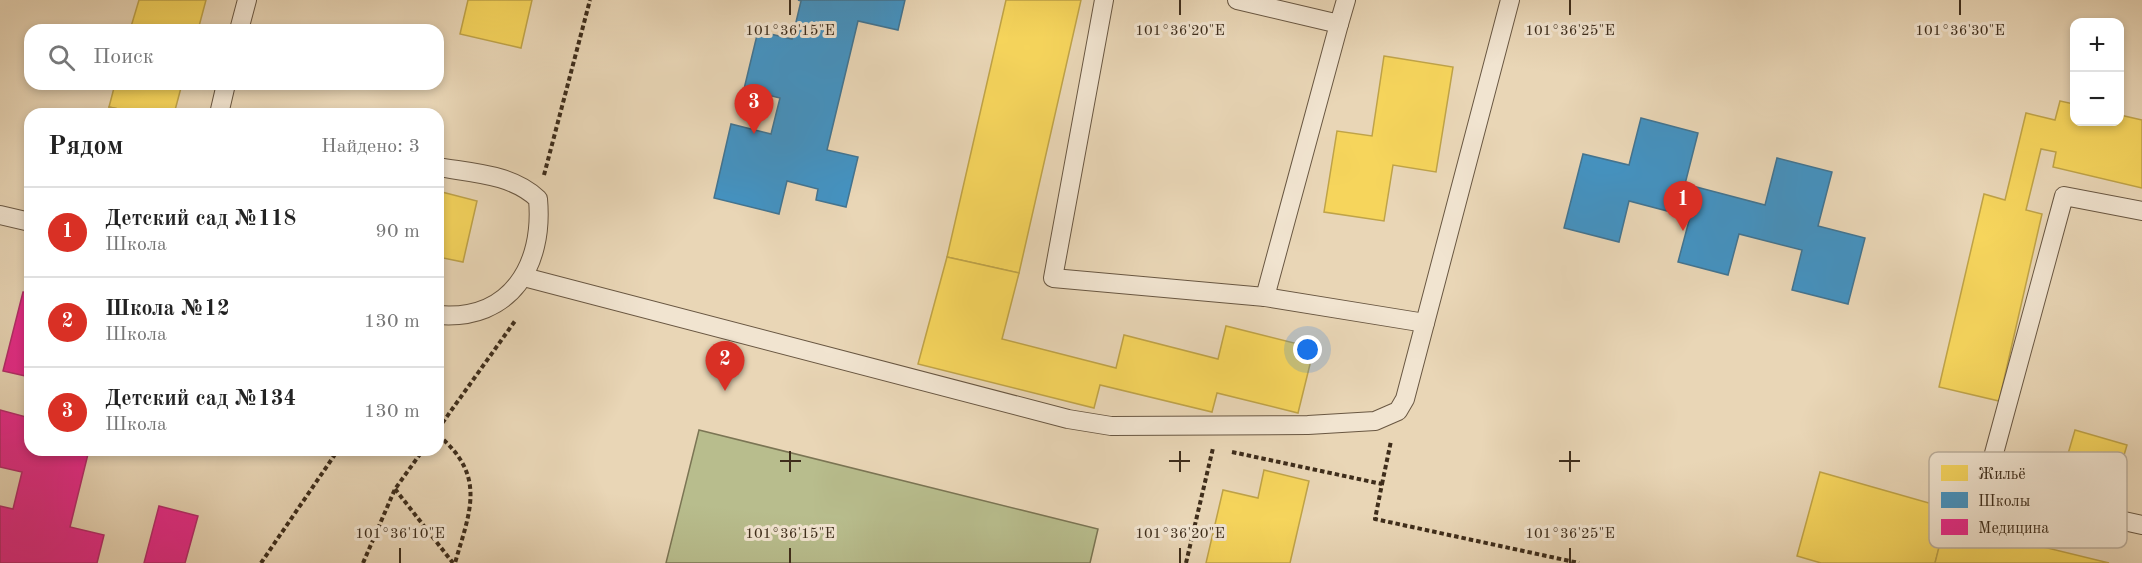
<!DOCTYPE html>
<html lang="ru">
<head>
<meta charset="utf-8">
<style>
	body { margin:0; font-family:"Old Standard TT",serif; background:#f6f6f6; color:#222 }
	.controls { position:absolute; right:18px; top:18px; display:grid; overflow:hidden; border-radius:12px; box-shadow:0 3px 9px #0003 }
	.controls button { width:54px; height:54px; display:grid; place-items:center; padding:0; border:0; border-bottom:2px solid #e0e0e0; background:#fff; color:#222; font:30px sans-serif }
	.you { position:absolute; left:1308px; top:350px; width:21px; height:21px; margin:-15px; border:4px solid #fff; border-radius:50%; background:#1a73e8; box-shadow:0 0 0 9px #1a73e833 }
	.badge { display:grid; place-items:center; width:39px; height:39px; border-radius:50%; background:#d93025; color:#fff; font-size:20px; font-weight:700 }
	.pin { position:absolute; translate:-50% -50px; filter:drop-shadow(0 2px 3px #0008) }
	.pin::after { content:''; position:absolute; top:32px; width:21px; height:18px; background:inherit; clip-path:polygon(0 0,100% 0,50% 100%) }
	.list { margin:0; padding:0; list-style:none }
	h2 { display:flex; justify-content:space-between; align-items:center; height:78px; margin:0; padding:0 24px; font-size:26px }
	h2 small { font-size:20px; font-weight:400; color:#767676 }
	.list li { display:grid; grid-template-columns:39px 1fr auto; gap:18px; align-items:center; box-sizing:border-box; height:90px; padding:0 24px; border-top:2px solid #e0e0e0 }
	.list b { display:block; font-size:22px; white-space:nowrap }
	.list p { margin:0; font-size:20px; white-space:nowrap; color:#767676 }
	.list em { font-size:20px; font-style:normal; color:#767676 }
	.icon { flex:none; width:33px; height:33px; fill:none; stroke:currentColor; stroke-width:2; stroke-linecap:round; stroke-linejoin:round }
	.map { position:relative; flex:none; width:2142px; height:563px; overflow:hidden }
	.search { position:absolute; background:#fff; box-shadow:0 3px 9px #0003; left:24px; top:24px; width:420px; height:66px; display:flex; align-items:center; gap:15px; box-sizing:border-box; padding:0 21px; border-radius:18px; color:#767676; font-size:22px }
	.panel { position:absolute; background:#fff; box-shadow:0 3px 9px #0003; left:24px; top:108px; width:420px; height:348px; border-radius:18px }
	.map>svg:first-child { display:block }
</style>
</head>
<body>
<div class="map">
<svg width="2142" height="563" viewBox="0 0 2142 563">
	<rect width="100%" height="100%" fill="#e9d6b6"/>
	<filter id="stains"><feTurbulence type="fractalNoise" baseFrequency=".00333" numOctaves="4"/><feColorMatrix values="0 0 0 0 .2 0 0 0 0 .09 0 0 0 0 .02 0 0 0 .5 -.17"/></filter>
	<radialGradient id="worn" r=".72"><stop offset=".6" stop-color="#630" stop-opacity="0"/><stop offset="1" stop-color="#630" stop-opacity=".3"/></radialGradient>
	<path fill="#b8bd8d" stroke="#7b7554" stroke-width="1.5" d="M699 430 1098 529 1090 563H666Z"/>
	<g fill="#f6d55c" stroke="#bfa348" stroke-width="1.5">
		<path d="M139 0H206L198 30H130Z"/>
		<path d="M468 0H532L521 48 460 34Z"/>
		<path d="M1006 0H1081L1019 273 947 257Z"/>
		<path d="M1384 56 1453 67 1436 172 1393 165 1384 221 1324 212 1337 131 1372 136Z"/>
		<path d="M115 84H182L174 114H142L109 107Z"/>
		<path d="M2060 101 2074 104V122H2120V115L2142 120V188L2053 167 2056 152 2041 149 2026 210 2042 214 1999 401 1939 387 1984 194 2005 200 2026 113 2055 120Z"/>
		<path d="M109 107 142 114H108Z"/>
		<path d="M438 191 477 201 463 262 438 257Z"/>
		<path d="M947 257 1019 273 1002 339 1116 368 1124 335 1218 359 1226 326 1314 348 1298 413 1217 393 1212 412 1100 385 1094 408 918 364Z"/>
		<path d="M2075 430 2127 445 2117 479 2065 464Z"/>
		<path d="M1264 470 1309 481 1290 563H1206L1223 490 1258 498Z"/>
		<path d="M1820 472 1950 509 1935 563H1821L1797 556Z"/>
		<path d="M1945 523 2109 563H1935Z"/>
	</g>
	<g fill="#4393c3" stroke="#427491" stroke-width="1.5">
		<path d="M798 0H905L898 30 858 21 827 150 858 157 846 207 816 200 818 189 787 181 779 214 714 198 731 124 771 134 780 98 744 89 758 31 792 39 801 1Z"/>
		<path d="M1641 118 1698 133 1685 184 1765 205 1777 158 1832 172 1818 226 1865 238 1848 304 1792 290 1802 250 1739 234 1728 275 1678 262 1690 217 1629 201 1619 242 1564 228 1583 154 1629 165Z"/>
	</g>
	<g fill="#e7298a" stroke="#b42a69" stroke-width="1.5">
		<path d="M23 292 30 293V377L3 371Z"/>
		<path d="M0 410 30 418V450H89L70 527 104 535 97 563H0V506L13 509 22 472 0 467Z"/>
		<path d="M159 506 198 516 185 563H144Z"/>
	</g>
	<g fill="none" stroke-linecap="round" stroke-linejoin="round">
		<g stroke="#695742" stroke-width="20">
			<g id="service">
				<path d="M1104 0 1053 278 1265 297 1425 323"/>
				<path d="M1237 0 1339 24 1346 0"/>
				<path d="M239 30 247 0"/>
				<path d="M219 114 226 84"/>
				<path d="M438 167C472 173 512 174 538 199 544 265 511 321 438 315"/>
				<path d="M2142 211 2064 196 1984 490 2142 525"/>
				<path d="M0 215 30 222"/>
				<path d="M524 277 1068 419 1111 426 1308 425 1375 421 1398 411 1405 399 1510 0"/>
				<path d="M1265 297 1339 24"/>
			</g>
		</g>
		<g stroke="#3e2d1b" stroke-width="4" stroke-dasharray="4.5 3" stroke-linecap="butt">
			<path d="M544 175 590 0"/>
			<path d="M438 429 515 321"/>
			<path d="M438 435C487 476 470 511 455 563"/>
			<path d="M1232 452 1382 484 1375 519 1579 563"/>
			<path d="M1382 484 1391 441"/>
			<path d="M395 489 453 563"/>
			<path d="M261 563 338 450"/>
			<path d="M363 563 395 489 423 450"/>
			<path d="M1186 563 1213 448"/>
		</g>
		<use href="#service" stroke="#f1e4d0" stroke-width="18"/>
	</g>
	<path fill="none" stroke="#3e2d1b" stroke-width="2" d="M790 0V15M1180 0V15M1570 0V15M1960 0V15M790 451V472M1180 451V472M1570 451V472M780 461H801M1169 461H1190M1559 461H1580M400 548V563M790 548V563M1180 548V563M1570 548V563"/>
	<rect x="1929" y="452" width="198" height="96" rx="9" fill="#f1e4d0" stroke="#bbad9a" stroke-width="1.5"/>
	<rect x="1941" y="465" width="27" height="16" fill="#f6d55c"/>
	<rect x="1941" y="492" width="27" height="16" fill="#4393c3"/>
	<rect x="1941" y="519" width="27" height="16" fill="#e7298a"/>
	<g font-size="16" fill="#3e2d1b">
		<text x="1978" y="479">Жильё</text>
		<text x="1978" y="506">Школы</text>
		<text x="1978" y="533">Медицина</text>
	</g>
	<g font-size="15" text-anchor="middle" fill="#3e2d1b" stroke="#f1e4d0" stroke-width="6" stroke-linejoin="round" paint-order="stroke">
		<text x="790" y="35">101°36'15"E</text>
		<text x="1180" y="35">101°36'20"E</text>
		<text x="1570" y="35">101°36'25"E</text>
		<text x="1960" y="35">101°36'30"E</text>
		<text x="400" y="538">101°36'10"E</text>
		<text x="790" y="538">101°36'15"E</text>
		<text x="1180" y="538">101°36'20"E</text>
		<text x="1570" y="538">101°36'25"E</text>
	</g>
	<rect width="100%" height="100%" filter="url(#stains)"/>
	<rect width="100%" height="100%" fill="url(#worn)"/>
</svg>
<div class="controls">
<button>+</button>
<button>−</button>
</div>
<div class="you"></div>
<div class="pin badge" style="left:1683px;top:231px">1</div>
<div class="pin badge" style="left:725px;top:391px">2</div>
<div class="pin badge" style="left:754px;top:134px">3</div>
<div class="search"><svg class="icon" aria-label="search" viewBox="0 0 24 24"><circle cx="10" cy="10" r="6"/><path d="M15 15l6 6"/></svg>Поиск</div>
<section class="panel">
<h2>Рядом<small>Найдено: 3</small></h2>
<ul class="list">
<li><span class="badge">1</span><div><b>Детский сад №118</b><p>Школа</p></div><em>90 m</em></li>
<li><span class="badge">2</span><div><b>Школа №12</b><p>Школа</p></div><em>130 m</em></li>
<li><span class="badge">3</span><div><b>Детский сад №134</b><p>Школа</p></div><em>130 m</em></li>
</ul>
</section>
</div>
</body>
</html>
